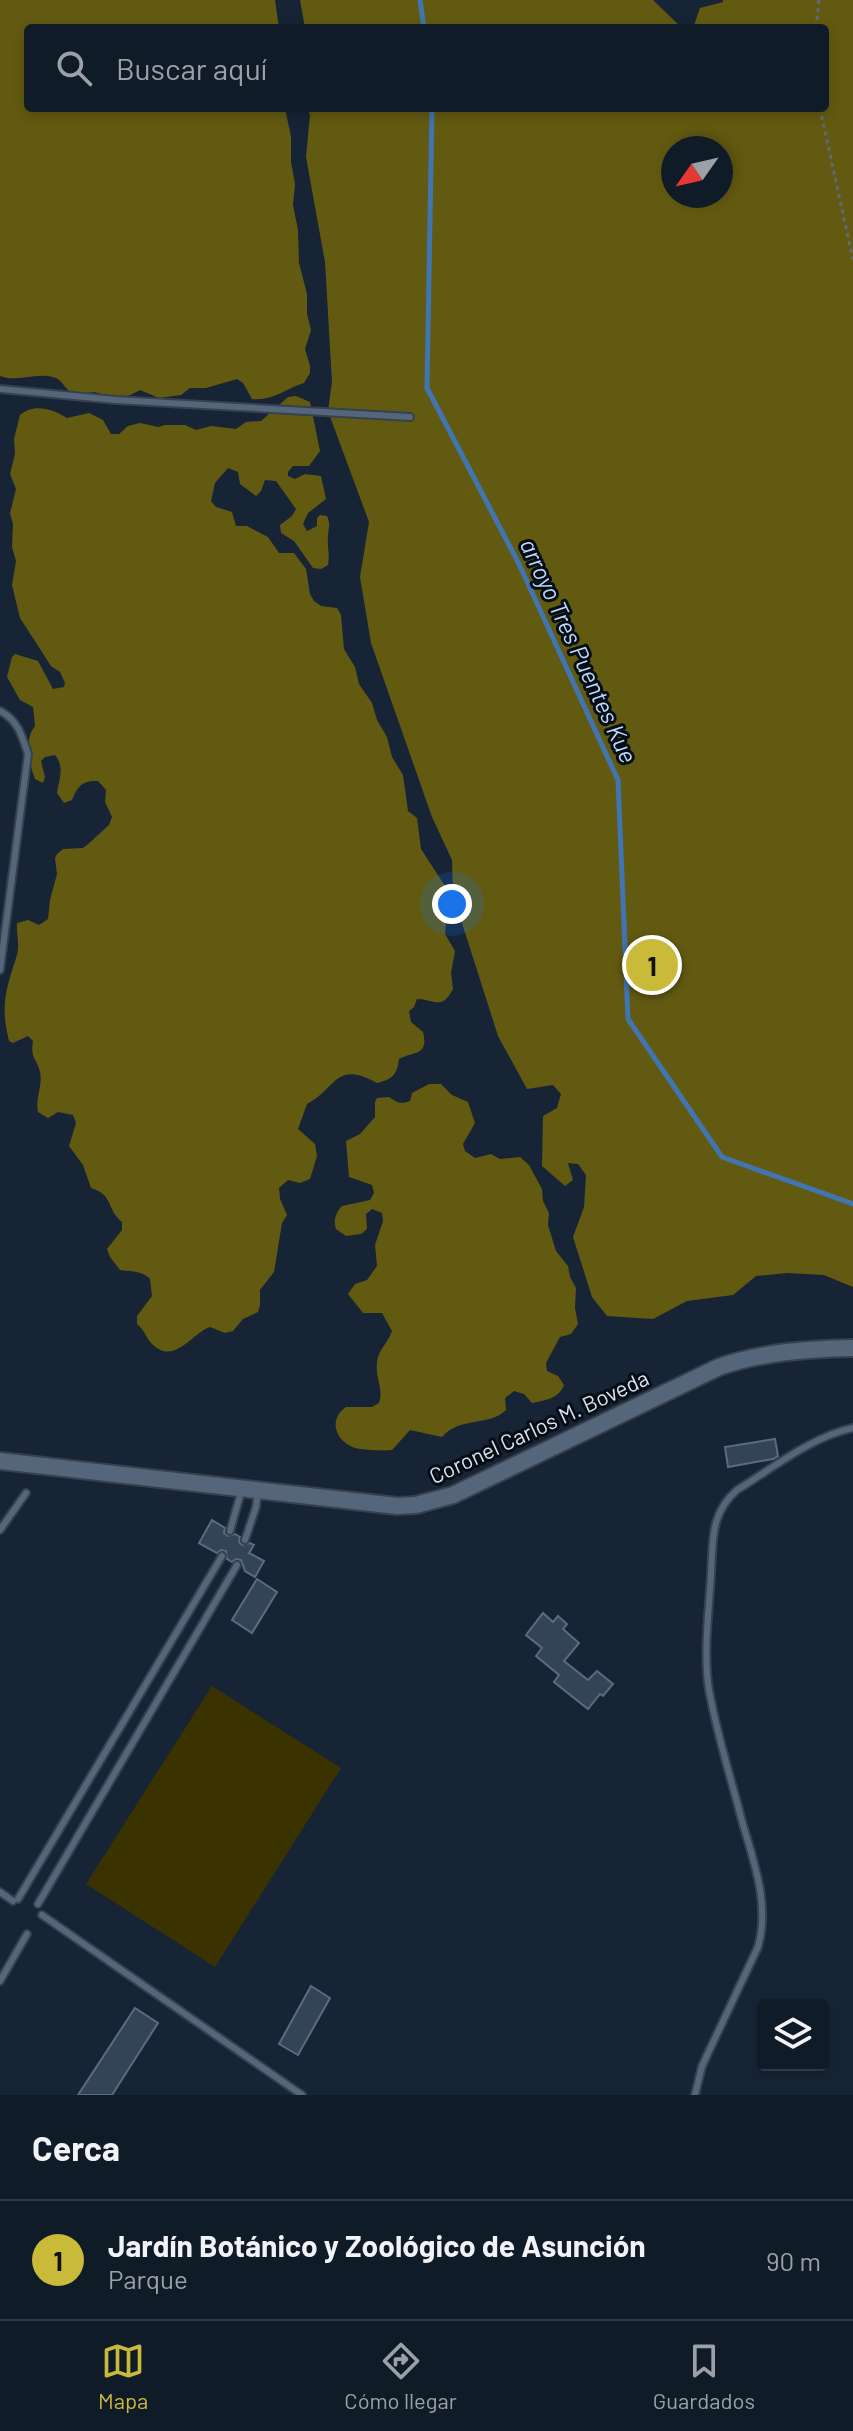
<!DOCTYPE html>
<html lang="es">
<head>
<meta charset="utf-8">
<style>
	body { margin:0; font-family:Barlow,sans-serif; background:#192430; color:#f1f3f6 }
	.controls { position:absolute; right:24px; bottom:24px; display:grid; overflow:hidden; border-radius:8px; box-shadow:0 4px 12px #0003 }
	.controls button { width:72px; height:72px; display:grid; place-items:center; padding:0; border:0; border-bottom:2px solid #303945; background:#101b28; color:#f1f3f6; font:40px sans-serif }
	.compass { position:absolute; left:661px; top:136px; width:72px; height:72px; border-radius:50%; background:#101b28; box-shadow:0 4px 12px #0003; rotate:236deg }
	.you { position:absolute; left:452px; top:904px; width:28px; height:28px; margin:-20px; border:6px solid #fff; border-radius:50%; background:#1a73e8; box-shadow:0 0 0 12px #1a73e833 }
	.badge { display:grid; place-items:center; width:52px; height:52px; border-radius:50%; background:#caba39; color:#111; font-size:26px; font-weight:700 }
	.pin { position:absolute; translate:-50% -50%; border:4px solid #fff; box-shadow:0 2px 8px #0006 }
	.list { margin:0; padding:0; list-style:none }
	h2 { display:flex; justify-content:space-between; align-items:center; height:104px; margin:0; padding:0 32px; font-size:34px }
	h2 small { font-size:26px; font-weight:400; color:#9ca1a8 }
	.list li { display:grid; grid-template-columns:52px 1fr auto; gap:24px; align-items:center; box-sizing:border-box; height:120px; padding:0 32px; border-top:2px solid #303945 }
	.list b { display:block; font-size:30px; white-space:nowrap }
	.list p { margin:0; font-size:26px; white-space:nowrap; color:#9ca1a8 }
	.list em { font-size:26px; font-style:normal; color:#9ca1a8 }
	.icon { flex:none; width:44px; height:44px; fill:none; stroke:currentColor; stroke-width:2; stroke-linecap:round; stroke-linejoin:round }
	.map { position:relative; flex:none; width:853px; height:2095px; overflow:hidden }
	.search { position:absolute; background:#101b28; box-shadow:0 4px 12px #0003; left:24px; right:24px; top:24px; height:88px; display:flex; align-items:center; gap:20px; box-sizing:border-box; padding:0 28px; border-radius:8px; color:#9ca1a8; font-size:30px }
	.sheet { height:224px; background:#101b28 }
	nav { display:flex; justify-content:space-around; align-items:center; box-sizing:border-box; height:112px; border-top:2px solid #303945; background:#101b28; font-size:22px; color:#9ca1a8 }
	nav a { display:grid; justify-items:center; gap:4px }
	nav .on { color:#caba39 }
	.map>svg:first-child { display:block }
</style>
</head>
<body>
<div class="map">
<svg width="853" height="2095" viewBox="0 0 853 2095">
	<rect width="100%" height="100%" fill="#162435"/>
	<path fill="#3a3300" d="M212 1686 341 1768 215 1967 86 1884Z"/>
	<g fill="#635a11" fill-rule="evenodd">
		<path d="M0 0H275L279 28H28V108H285L291 137V162L295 184 293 205 298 230 299 263 307 294V314L311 330 305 349 310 366V373L304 383C285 389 273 401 252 399L243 383 237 379 206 388H190L181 395 159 398 140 390C133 394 120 400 111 398 104 396 100 392 93 392 86 393 81 396 74 394 65 390 63 381 56 378 38 371 17 383 0 376Z"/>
		<path d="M300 0H653L682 28H305Z"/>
		<path d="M723 0H853V1287L824 1275 787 1273 756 1276 733 1295 687 1301 653 1319 607 1316 592 1297 573 1237 584 1207 586 1175 578 1164 568 1163 573 1180 565 1186 542 1166 543 1116 557 1108 561 1094 553 1085 527 1089 498 1036 453 895 452 860 432 817 371 643 360 577 369 522 328 411 332 382 325 262 306 157 310 115 307 108H825V28H693L700 8 723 2ZM673 148H721V196H673Z"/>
		<path d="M296 396 310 402 320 451 309 466H293L288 472V476L295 479 305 474 321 476 326 499 308 513 303 524 307 531 317 526V518L320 515 327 516C331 525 328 528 328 537 327 547 330 555 328 565L321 569 313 568 294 541 281 533 280 525 292 516 296 509 276 481 265 480 261 491 256 496 240 484 238 472 228 468 215 483 211 501 216 507 232 512 236 526H247L268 537 279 553H294L306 569 310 594 314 601 321 606 337 608 341 615 344 649 355 667 359 684 372 703 377 720 387 737 392 757 403 775 408 811 417 818 421 849 445 886 443 906 446 922 445 934 455 951 451 973 453 989C442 1011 434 999 417 999L414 1007 409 1011 411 1022 423 1032C429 1056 414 1051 399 1059 397 1075 393 1079 377 1083 335 1060 337 1088 307 1104L298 1129 315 1144 317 1156 310 1179 300 1183 288 1180 279 1188 280 1199 287 1215 282 1223 274 1272 260 1290V1305L258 1312 243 1319 233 1331 225 1333 210 1327C192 1333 175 1365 153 1345 146 1339 145 1330 137 1324V1316L152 1296 150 1279C141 1270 132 1272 120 1270L110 1257 107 1249 122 1230V1222C106 1209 114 1195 91 1188L83 1165 69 1146 76 1123 73 1115 58 1112 48 1118 38 1112C35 1098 43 1086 40 1072 37 1058 30 1060 33 1041L28 1036 13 1043 9 1041C0 1004 6 990 17 955 20 944 16 934 17 923L28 920 39 925 48 919 50 900 57 874 55 858 57 854 63 849 83 848 87 845 109 825 112 817 105 802 106 790 98 781C82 780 77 787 72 800L64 803 57 793C59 779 65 767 55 755L45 757 41 761 45 777 43 783 35 779C29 764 24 739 35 726L33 707 20 700 7 677 12 657 15 654 38 661 53 689 64 687 65 683 60 672 51 666 20 618 12 585 16 561 12 547 13 524 10 513 16 489 10 474 15 454 14 439 20 415C34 403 53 409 67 418L89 413 103 420 111 434H119L128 426 140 423 158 427 165 425H185L196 430 211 426 236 429 246 422 261 421 288 397Z"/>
		<path d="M429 1084H441L452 1095 468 1102 475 1123 463 1144 465 1151 475 1158 491 1154 500 1159 520 1157 529 1165 542 1189 543 1201 549 1213 548 1225 556 1251 568 1266 570 1277 576 1288 575 1308 578 1324 571 1334 560 1337 546 1363 547 1371 558 1376 564 1385C559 1399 545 1400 532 1403L524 1394 514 1391 505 1398 506 1410C489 1427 460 1416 442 1437L410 1430 392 1450C383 1451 369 1450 360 1449 339 1446 325 1422 346 1407H372L379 1403C384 1389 375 1379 377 1362 378 1350 388 1343 392 1331L382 1313H363L348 1294 355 1284 367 1280 377 1266 375 1245 383 1221 382 1213 372 1209 366 1214 367 1229 361 1234 346 1236 336 1229C333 1221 336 1212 342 1206L370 1200 374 1193 372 1185 349 1177 346 1141 360 1134 375 1117V1102L377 1098 389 1097C397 1102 400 1105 410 1101L412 1093Z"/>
	</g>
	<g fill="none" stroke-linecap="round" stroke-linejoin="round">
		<g stroke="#4075b2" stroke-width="5">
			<path d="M420 0 424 28"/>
			<path d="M432 108 427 388 519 564 618 780 628 1019 722 1157 853 1204"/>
		</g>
	</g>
	<g fill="#344457" stroke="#5b6c80" stroke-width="2">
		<path d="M775 1439 778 1456 773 1459 728 1467 725 1447Z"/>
		<path d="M212 1520 225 1528 224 1533 228 1536 235 1534 240 1537 239 1542 242 1545 250 1543 254 1545 249 1553 264 1561 255 1577 245 1571 241 1560 236 1559 232 1562 227 1559 226 1551 221 1550 217 1553 199 1543Z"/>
		<path d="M257 1579 277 1592 252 1633 232 1620Z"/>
		<path d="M543 1613 553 1622 558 1616 567 1624 563 1629 579 1643 564 1661 588 1680 597 1671 613 1684 603 1696 600 1694 588 1709 554 1682 559 1675 536 1656 542 1648 526 1635Z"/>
		<path d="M311 1986 330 1998 298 2055 279 2044Z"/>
		<path d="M135 2008 158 2023 112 2095H78Z"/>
	</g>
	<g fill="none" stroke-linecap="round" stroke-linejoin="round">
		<g stroke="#36404f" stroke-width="10">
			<g id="service">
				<path d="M0 389 116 400 410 417"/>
				<path d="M0 711C18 720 22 736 28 754L0 970"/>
				<path d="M0 1530 26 1493"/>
				<path d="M230 1531 242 1489"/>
				<path d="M245 1540 256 1507 258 1491"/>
				<path d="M0 1892 13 1901"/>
				<path d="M18 1899 222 1556"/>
				<path d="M38 1904 237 1565"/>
				<path d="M42 1915 302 2095"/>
				<path d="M0 1981 27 1934"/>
				<path d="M695 2095 702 2066 758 1947C770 1904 754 1863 742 1821 731 1778 717 1735 709 1690 703 1653 709 1612 711 1574 713 1542 710 1513 737 1490 773 1468 811 1437 853 1428"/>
			</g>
		</g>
		<g stroke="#36404f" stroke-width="20">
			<path id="tertiary" d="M0 1461 397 1506 416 1505 453 1495 719 1367C763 1352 806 1349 853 1348"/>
		</g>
		<g stroke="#5d6a79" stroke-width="3" stroke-dasharray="4 4" stroke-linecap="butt">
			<path d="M816 28 819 0"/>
			<path d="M820 108 853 260"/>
		</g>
		<use href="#service" stroke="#55667a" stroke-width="6"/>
		<use href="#tertiary" stroke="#55667a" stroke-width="16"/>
	</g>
	<g text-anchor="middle" stroke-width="6" stroke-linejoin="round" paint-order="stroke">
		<g font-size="22" fill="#dae3ef" stroke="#070d15">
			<text transform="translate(539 1427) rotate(-25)" y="8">Coronel Carlos M. Boveda</text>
		</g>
		<g font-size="24" font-style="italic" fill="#bddafc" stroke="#070d15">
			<text transform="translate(578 651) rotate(65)" y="8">arroyo Tres Puentes Kue</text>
		</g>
	</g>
</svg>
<div class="controls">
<button><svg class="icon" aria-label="layers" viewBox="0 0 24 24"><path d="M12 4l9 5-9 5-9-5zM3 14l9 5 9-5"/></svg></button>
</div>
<svg class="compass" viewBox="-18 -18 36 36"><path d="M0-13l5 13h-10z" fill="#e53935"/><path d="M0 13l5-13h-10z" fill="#9ca1a8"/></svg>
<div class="you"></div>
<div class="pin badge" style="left:652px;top:965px">1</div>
<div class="search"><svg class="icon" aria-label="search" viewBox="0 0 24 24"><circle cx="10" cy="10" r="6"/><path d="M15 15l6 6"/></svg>Buscar aquí</div>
</div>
<section class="sheet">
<h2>Cerca<small></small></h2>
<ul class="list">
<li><span class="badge">1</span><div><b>Jardín Botánico y Zoológico de Asunción</b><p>Parque</p></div><em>90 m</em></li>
</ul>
</section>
<nav>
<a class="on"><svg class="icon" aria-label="map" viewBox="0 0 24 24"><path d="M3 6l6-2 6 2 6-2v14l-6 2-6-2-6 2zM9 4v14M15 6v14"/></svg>Mapa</a>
<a><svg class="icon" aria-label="directions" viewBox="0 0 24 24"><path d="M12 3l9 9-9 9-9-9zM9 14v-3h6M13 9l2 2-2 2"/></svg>Cómo llegar</a>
<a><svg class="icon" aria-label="saved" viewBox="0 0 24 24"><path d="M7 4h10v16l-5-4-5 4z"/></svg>Guardados</a>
</nav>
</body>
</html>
